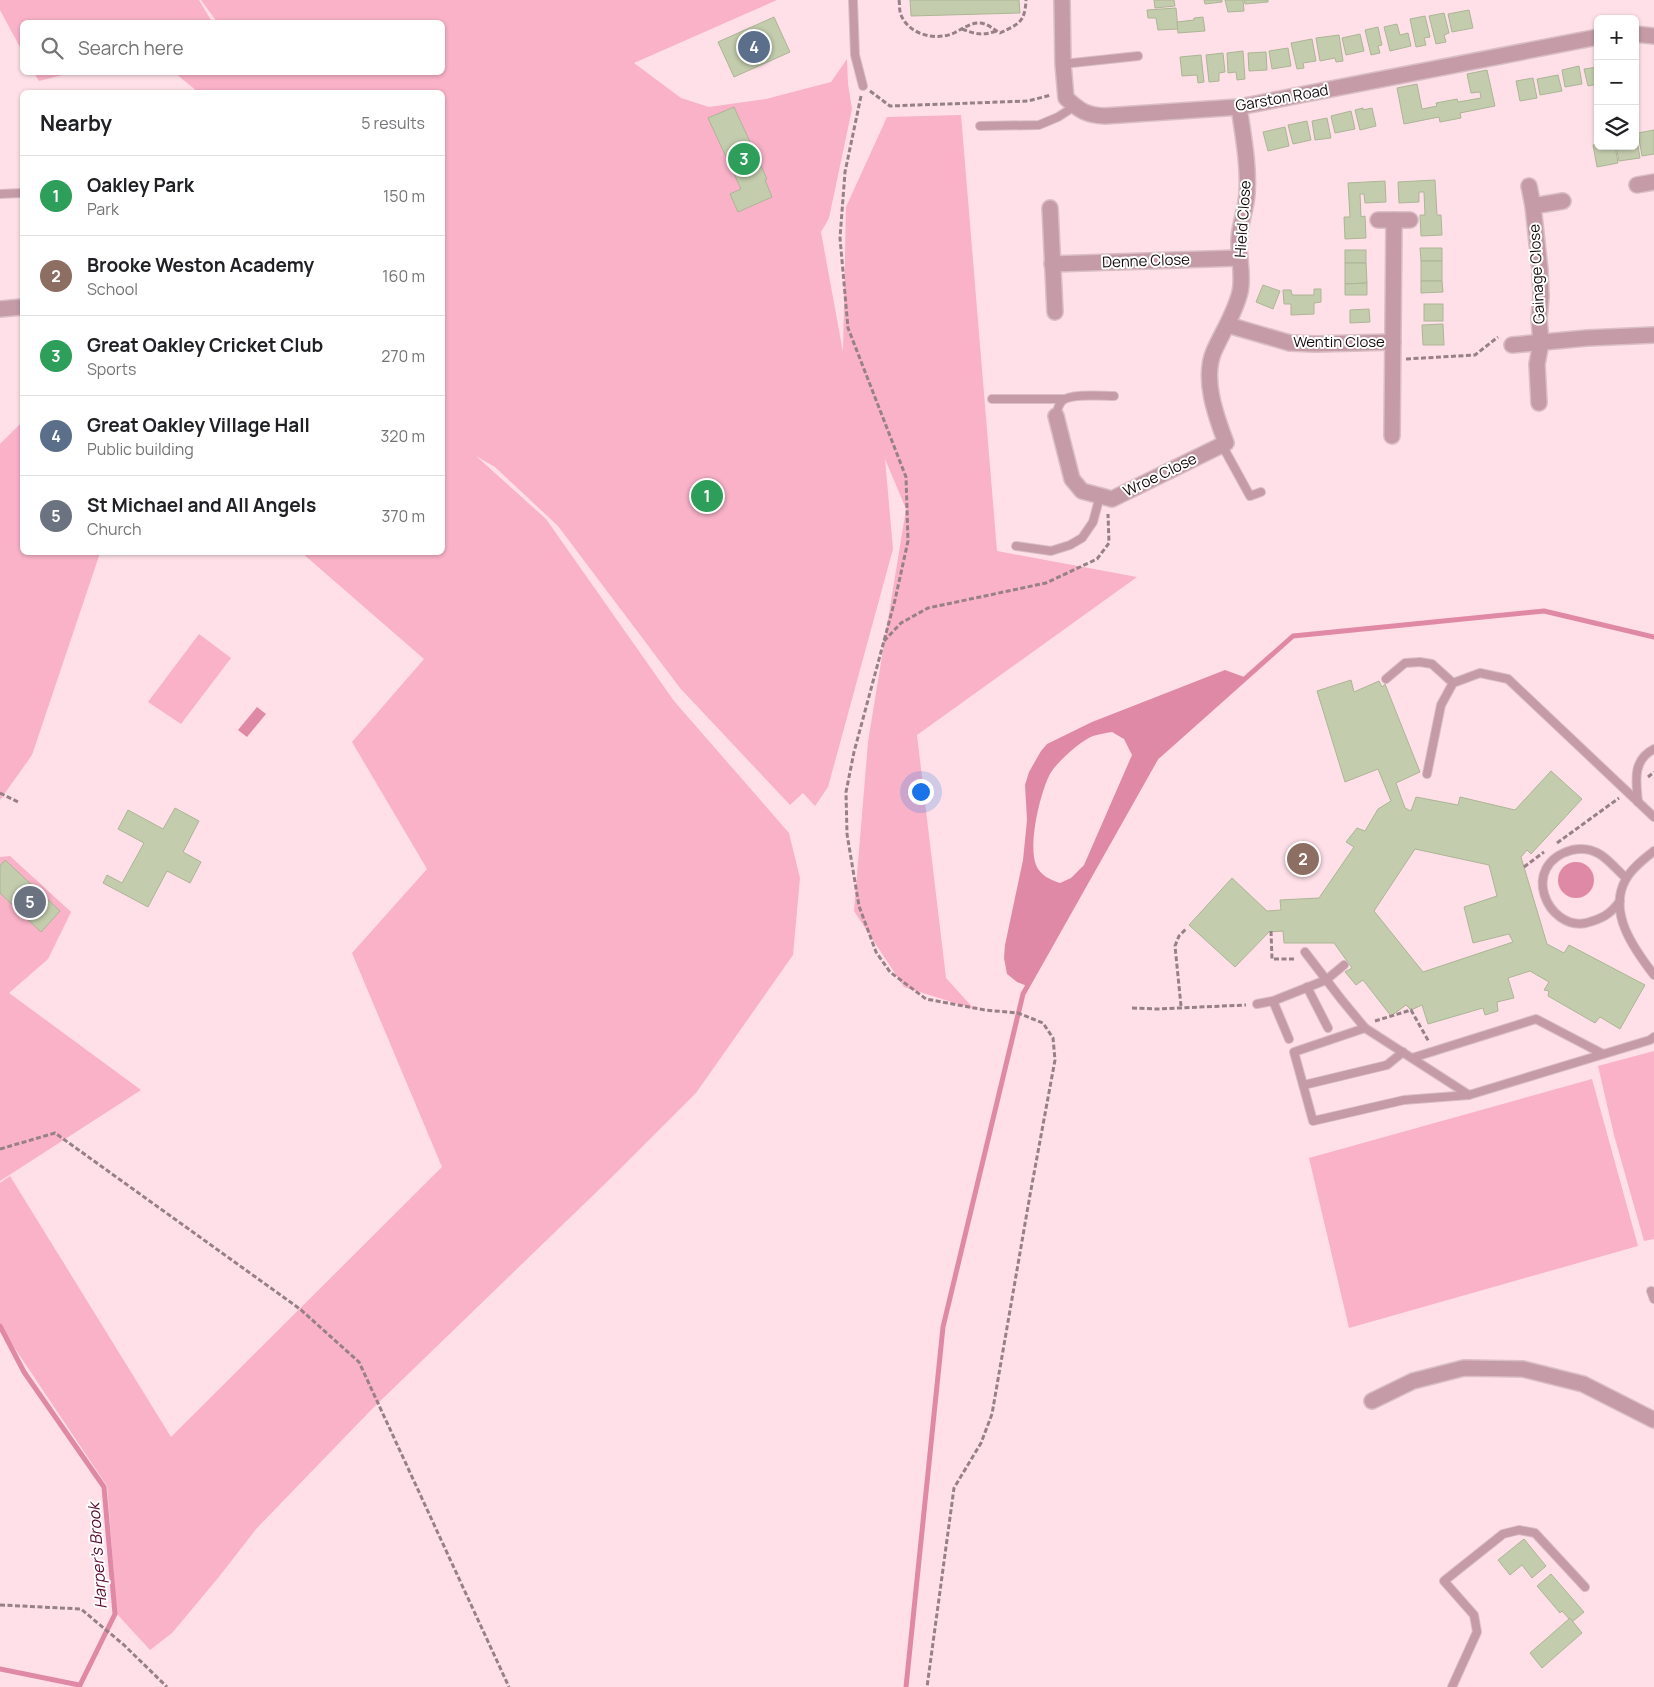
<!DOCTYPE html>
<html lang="en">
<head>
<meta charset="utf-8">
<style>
	body { margin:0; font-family:Manrope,sans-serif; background:#f2f2f2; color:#202124 }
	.controls { position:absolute; right:15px; top:15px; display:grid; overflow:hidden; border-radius:8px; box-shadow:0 1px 4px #0004 }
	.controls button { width:45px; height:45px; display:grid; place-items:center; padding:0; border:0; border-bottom:1px solid #e0e0e0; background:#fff; color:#202124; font:25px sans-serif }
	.you { position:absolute; left:920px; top:791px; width:18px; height:18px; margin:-12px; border:4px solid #fff; border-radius:50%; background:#1a73e8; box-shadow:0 0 0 8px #1a73e833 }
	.badge { display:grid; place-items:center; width:32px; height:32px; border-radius:50%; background:#0f766e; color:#fff; font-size:16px; font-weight:700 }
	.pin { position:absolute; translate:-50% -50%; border:2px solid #fff; box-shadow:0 1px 5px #0006 }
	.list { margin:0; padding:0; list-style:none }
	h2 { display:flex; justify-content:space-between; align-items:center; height:65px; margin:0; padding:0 20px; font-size:21px }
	h2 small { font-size:16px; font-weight:400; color:#757577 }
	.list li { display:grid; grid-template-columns:32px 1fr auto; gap:15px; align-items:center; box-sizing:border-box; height:80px; padding:0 20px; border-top:1px solid #e0e0e0 }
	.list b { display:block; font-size:19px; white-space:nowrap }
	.list p { margin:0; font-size:16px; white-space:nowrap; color:#757577 }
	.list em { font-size:16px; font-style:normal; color:#757577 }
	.icon { flex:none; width:28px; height:28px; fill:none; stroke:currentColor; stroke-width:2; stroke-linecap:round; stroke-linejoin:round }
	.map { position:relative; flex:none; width:1654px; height:1687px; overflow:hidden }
	.search { position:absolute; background:#fff; box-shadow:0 1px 4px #0004; left:20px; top:20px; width:425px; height:55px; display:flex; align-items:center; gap:12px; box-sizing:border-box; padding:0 18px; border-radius:8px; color:#757577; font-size:19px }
	.panel { position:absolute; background:#fff; box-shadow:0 1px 4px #0004; left:20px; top:90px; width:425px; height:465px; border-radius:8px }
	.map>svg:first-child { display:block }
</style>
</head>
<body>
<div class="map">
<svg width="1654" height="1687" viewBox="0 0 1654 1687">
	<rect width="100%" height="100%" fill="#ffe0e8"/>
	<g fill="#f9b2c8">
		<path d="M0 0H199L212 22H22V51L0 10Z"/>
		<path d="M201 0H777L634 63 681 98 709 107 766 99 831 82 847 59 848 84 852 109 829 218 821 232 843 352 846 207 887 117 961 115 997 551 1137 577 917 735 946 978 974 1009 904 987 854 911 868 742 906 509 885 459 893 549 828 787 815 806 803 793 790 805 680 688 558 526 495 467 476 456 546 519 674 701 789 833 800 878 793 955 696 1093 612 1177 372 1409 257 1528 218 1578 172 1633 150 1650 117 1614 107 1486 0 1326V1183L10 1176 171 1437 442 1167 352 953 427 869 352 742 424 659 302 553 442 552V92H198L175 73 442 72V22H217Z"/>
		<path d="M34 73H70L39 81Z"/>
		<path d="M22 422V552L100 553 32 755 0 800V444Z"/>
		<path d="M199 634 231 658 181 724 148 702Z"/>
		<path d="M10 856 71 912 48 959 9 993 141 1090 0 1181V857Z"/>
		<path d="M1654 1051V1239L1644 1241 1614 1135 1598 1066Z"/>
		<path d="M1592 1079 1638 1246 1349 1328 1309 1158Z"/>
	</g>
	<g fill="#e089a6" fill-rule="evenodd">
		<path d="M1225 670 1247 678 1156 758 1027 986 1017 982 1007 974 1004 958 1005 945 1023 860 1027 820 1025 785 1029 772 1041 751 1047 744 1092 722ZM1112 732 1124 739 1132 755 1084 865 1071 878 1060 883C1050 880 1040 875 1036 865 1028 845 1040 793 1050 774 1057 762 1080 741 1093 736 1099 734 1106 733 1112 732Z"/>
		<path d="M257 707 266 714 247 737 238 730Z"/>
		<circle cx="1576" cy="880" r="18"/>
	</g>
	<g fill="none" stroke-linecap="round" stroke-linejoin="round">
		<g stroke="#e089a6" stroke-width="5">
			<path d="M0 1326 24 1372 104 1487 115 1614 79 1687"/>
			<path d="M0 1669 79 1685"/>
			<path d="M906 1687 943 1327 1023 994 1156 758 1293 636 1544 611 1654 637"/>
		</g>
	</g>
	<g fill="#c3cdad" stroke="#acb595" fill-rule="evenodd">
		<path d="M910 0H1019L1020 13 911 16Z"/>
		<path d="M1154 0H1174L1175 6 1155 8Z"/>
		<path d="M1204 0H1222V2L1205 4Z"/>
		<path d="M1225 0H1243L1244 11 1228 12Z"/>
		<path d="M1244 0H1268V2L1245 4Z"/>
		<path d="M1176 8 1178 29 1158 30 1156 18H1148L1147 10Z"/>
		<path d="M1469 10 1473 28 1452 32 1448 14Z"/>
		<path d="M1444 13 1449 33 1444 35 1446 42 1436 44 1429 16Z"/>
		<path d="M1425 16 1430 37 1424 38 1426 45 1416 47 1410 19Z"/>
		<path d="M774 17 790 52 734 77 718 42Z"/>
		<path d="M1203 17 1205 31 1178 33 1177 22 1194 20V18Z"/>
		<path d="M1397 24 1400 35 1408 33 1411 46 1390 51 1384 27Z"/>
		<path d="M1378 27 1382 45 1378 46 1380 53 1371 55 1365 30Z"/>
		<path d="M1360 34 1364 51 1346 55 1342 38Z"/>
		<path d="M1339 35 1343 61 1336 62 1335 58 1320 61 1316 38Z"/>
		<path d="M1312 39 1316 61 1303 63 1304 68 1297 69 1291 43Z"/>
		<path d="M1288 48 1291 66 1272 69 1269 51Z"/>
		<path d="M1243 51 1245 79 1237 80 1236 72 1228 73 1227 53Z"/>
		<path d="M1266 52 1267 70 1249 71 1248 53Z"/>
		<path d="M1223 53 1225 72 1219 73V81L1209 82 1206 55Z"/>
		<path d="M1201 55 1204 82 1198 83 1197 75 1182 76 1180 57Z"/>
		<path d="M1579 66 1582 84 1565 87 1562 70Z"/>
		<path d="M1598 67V84L1588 86 1584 69Z"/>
		<path d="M1487 70 1495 106 1460 113 1461 118 1440 122 1439 117 1404 124 1397 88 1417 84 1422 109 1437 106 1436 103 1457 99 1458 102 1481 98 1480 92 1471 93 1467 74Z"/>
		<path d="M1558 75 1562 91 1540 95 1537 79Z"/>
		<path d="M1533 78 1537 98 1520 101 1516 81Z"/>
		<path d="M734 107 767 179 765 180 772 197 738 212 730 194 741 189 708 118Z"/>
		<path d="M1363 108V110L1372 108 1376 126 1360 130 1355 110Z"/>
		<path d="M1351 111 1355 129 1335 133 1331 116Z"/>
		<path d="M1327 118 1331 138 1315 140 1312 121Z"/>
		<path d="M1307 121 1311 140 1293 144 1288 125Z"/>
		<path d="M1285 127 1289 146 1268 151 1263 132Z"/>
		<path d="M1654 130V154L1642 156 1638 133Z"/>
		<path d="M1636 135 1640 158 1619 161 1616 146H1635Z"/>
		<path d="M1598 144V146H1615L1618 163 1597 167 1593 145Z"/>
		<path d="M1435 180 1437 215H1441L1442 235 1421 236 1420 215H1425L1424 192H1419V202L1399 203 1398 182Z"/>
		<path d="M1385 181 1386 202 1365 203 1364 194H1360L1361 217 1365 216 1366 238 1345 239 1344 217H1350L1348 183Z"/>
		<path d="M1420 248H1442V261H1421Z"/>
		<rect x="1345" y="250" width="21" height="13"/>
		<rect x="1421" y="261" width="21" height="20"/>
		<path d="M1345 263H1366L1367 283 1345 284Z"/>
		<path d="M1421 281H1442L1443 292 1421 293Z"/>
		<path d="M1367 283V295H1345V284Z"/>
		<path d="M1263 285 1280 291 1273 309 1256 302Z"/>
		<path d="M1314 289H1321V302L1314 303V314L1291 315V304H1284L1283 290H1291L1292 295H1314Z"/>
		<rect x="1424" y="304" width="19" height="17"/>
		<path d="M1369 309 1370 322 1350 323V310Z"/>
		<path d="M1443 324 1444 345H1423L1422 325Z"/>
		<path d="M1351 680 1354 692 1379 681 1382 687 1385 684 1420 772 1396 783 1405 808 1411 811 1416 797 1458 805 1460 797 1515 810 1551 771 1582 799 1531 854 1527 850 1521 857 1547 944 1564 953 1569 945 1645 985 1620 1029 1600 1017 1595 1023 1548 996 1549 991 1544 990 1549 982 1530 971 1508 978 1514 998 1497 1002 1498 1011 1485 1015 1483 1008 1428 1024 1422 1005 1411 1010 1406 1005 1391 1016 1363 980 1356 985 1345 972 1352 968 1334 943H1284L1283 931 1269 932 1235 967 1189 925 1232 878 1267 911 1281 910 1280 900 1319 898 1354 847 1346 842 1357 828 1365 831 1378 809 1391 801 1378 769 1345 782 1317 691ZM1415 849 1489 865 1497 896 1464 907 1473 943 1509 934 1513 942 1423 972 1374 911Z"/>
		<path d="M175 808 199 821 183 852 201 862 190 883 167 871 148 907 103 883 107 875 122 883 144 843 118 829 128 810 163 829Z"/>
		<path d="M5 860 60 911 41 932 0 893V866Z"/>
		<path d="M1524 1539 1546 1566 1532 1578 1522 1565 1510 1575 1498 1560Z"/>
		<path d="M1551 1574 1584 1612 1572 1622 1562 1611 1560 1613 1537 1586Z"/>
		<path d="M1570 1618 1582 1633 1542 1668 1530 1653Z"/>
	</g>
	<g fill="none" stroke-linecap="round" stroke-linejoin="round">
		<g stroke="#dabec5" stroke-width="10">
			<g id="service">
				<path d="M853 0 855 55 863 86"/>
				<path d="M1063 64 1138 56"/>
				<path d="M980 126 1039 125 1058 117 1075 106"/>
				<path d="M0 194 22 193"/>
				<path d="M992 399H1063"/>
				<path d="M1056 416C1057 411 1058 405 1062 401 1070 393 1103 396 1114 396"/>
				<path d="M1222 445 1250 496 1261 492"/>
				<path d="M1016 546 1051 551 1070 545 1082 538 1093 522 1100 496"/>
				<path d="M1386 679 1405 663 1420 662 1432 664 1453 683"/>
				<path d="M1427 774 1441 705 1453 683 1480 673 1508 679 1654 817"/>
				<path d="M1638 802C1636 782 1632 760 1654 749"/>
				<path d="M1654 851C1644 859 1632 868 1626 879 1607 912 1634 949 1654 975"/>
				<path d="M1620 901C1610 915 1601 919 1586 923 1548 931 1518 865 1572 850 1581 848 1592 849 1601 855 1610 861 1618 871 1626 878"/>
				<path d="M1305 952 1341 999 1365 1028"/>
				<path d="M1307 987 1328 1028"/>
				<path d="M1273 1001 1289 1039"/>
				<path d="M1257 1004 1273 1001 1326 980 1344 965"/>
				<path d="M1412 1058 1536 1019 1603 1054"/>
				<path d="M1304 1085 1387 1065 1403 1052"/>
				<path d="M1469 1095 1365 1028 1294 1052 1313 1121 1404 1100 1469 1095 1650 1040 1654 1037"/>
				<path d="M1651 1291 1654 1299"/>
				<path d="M1452 1687 1477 1632 1474 1615 1444 1581 1503 1534 1519 1530 1535 1533 1585 1587"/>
			</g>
		</g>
		<g stroke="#dabec5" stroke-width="18">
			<g id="minor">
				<path d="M1062 0 1063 64 1066 98C1080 111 1086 115 1105 116L1239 107 1598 37"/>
				<path d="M1635 34 1654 36"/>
				<path d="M1637 185 1654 182"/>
				<path d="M1529 186 1533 206"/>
				<path d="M1050 208 1055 312"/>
				<path d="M1378 220H1410"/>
				<path d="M1052 264 1239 258"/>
				<path d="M0 309 22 307"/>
				<path d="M1228 325 1290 343 1316 344 1393 342"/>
				<path d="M1512 345 1587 338 1654 335"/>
				<path d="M1539 403 1537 364 1541 343 1539 318 1541 297 1540 270 1533 206 1563 201"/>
				<path d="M1056 416 1072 479 1082 491 1112 499 1226 443C1216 416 1202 379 1214 351 1223 331 1235 313 1240 292 1244 275 1238 256 1239 239 1240 223 1246 209 1247 194 1249 165 1243 135 1239 107"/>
				<path d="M1392 436 1394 220"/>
				<path d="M1372 1401 1413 1381 1464 1368 1523 1369 1583 1384 1654 1420"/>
			</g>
		</g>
		<g stroke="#978187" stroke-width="3" stroke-dasharray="5 2.5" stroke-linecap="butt">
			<path d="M899 0C900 5 899 11 901 15 909 35 936 41 954 33 962 29 970 23 979 23 987 23 993 29 1000 33 1019 24 1025 22 1026 0"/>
			<path d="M962 29C975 34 983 36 996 31"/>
			<path d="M870 91 890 106 1028 101 1051 95"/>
			<path d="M861 96 845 172 840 238 848 328 906 477 908 541 895 600 854 752 846 792 847 834 859 906 876 952 890 972 926 999 985 1010 1018 1013 1043 1023 1053 1038 1055 1060 1030 1195 992 1414 981 1443 954 1488 927 1687"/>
			<path d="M1406 359 1475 355 1498 337"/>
			<path d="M884 641 901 623 928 608 1046 583 1097 559 1109 543 1108 514"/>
			<path d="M1648 777 1654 772"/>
			<path d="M0 793 20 803"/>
			<path d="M1557 843 1619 798"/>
			<path d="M1524 867 1544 852"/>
			<path d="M1271 931 1272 959H1296"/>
			<path d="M1181 1006 1175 946 1179 936 1186 929"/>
			<path d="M1132 1008 1157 1009 1246 1005"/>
			<path d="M1375 1021 1411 1010 1429 1042"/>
			<path d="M0 1149 55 1133 300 1309 359 1362 509 1687"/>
			<path d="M0 1605 81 1609 124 1645 167 1687"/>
		</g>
		<use href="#service" stroke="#c49ba7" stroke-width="8"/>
		<use href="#minor" stroke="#c49ba7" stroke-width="15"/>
	</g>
	<g text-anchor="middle" stroke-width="4" stroke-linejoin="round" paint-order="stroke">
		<g font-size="15" fill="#160a0d" stroke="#fff">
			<text transform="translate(1282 98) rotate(-10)" y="5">Garston Road</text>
			<text transform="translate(1243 219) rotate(-86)" y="5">Hield Close</text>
			<text transform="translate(1146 261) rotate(-2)" y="5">Denne Close</text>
			<text transform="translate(1537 274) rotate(-93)" y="5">Gainage Close</text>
			<text x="1339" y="347">Wentin Close</text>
			<text transform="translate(1160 475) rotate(-26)" y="5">Wroe Close</text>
		</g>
		<g font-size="16" font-style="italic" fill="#5a0b2f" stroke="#fff">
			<text transform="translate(97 1556) rotate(-94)" y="6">Harper's Brook</text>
		</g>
	</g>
</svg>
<div class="controls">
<button>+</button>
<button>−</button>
<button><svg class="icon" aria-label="layers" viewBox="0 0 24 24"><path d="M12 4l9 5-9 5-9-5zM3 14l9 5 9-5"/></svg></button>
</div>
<div class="you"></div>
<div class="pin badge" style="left:707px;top:496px;background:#2e9e5b">1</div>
<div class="pin badge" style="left:1303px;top:859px;background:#8d6e63">2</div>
<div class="pin badge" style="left:744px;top:159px;background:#2e9e5b">3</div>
<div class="pin badge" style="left:754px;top:47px;background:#5c6f8a">4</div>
<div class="pin badge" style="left:30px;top:902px;background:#6b7280">5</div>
<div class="search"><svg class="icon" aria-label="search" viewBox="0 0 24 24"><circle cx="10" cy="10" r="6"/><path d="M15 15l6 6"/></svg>Search here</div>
<section class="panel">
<h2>Nearby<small>5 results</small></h2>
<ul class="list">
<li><span class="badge" style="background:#2e9e5b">1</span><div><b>Oakley Park</b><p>Park</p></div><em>150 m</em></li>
<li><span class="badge" style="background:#8d6e63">2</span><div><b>Brooke Weston Academy</b><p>School</p></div><em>160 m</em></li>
<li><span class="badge" style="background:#2e9e5b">3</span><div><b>Great Oakley Cricket Club</b><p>Sports</p></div><em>270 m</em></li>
<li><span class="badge" style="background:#5c6f8a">4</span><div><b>Great Oakley Village Hall</b><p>Public building</p></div><em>320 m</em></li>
<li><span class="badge" style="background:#6b7280">5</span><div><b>St Michael and All Angels</b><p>Church</p></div><em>370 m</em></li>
</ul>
</section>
</div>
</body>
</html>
